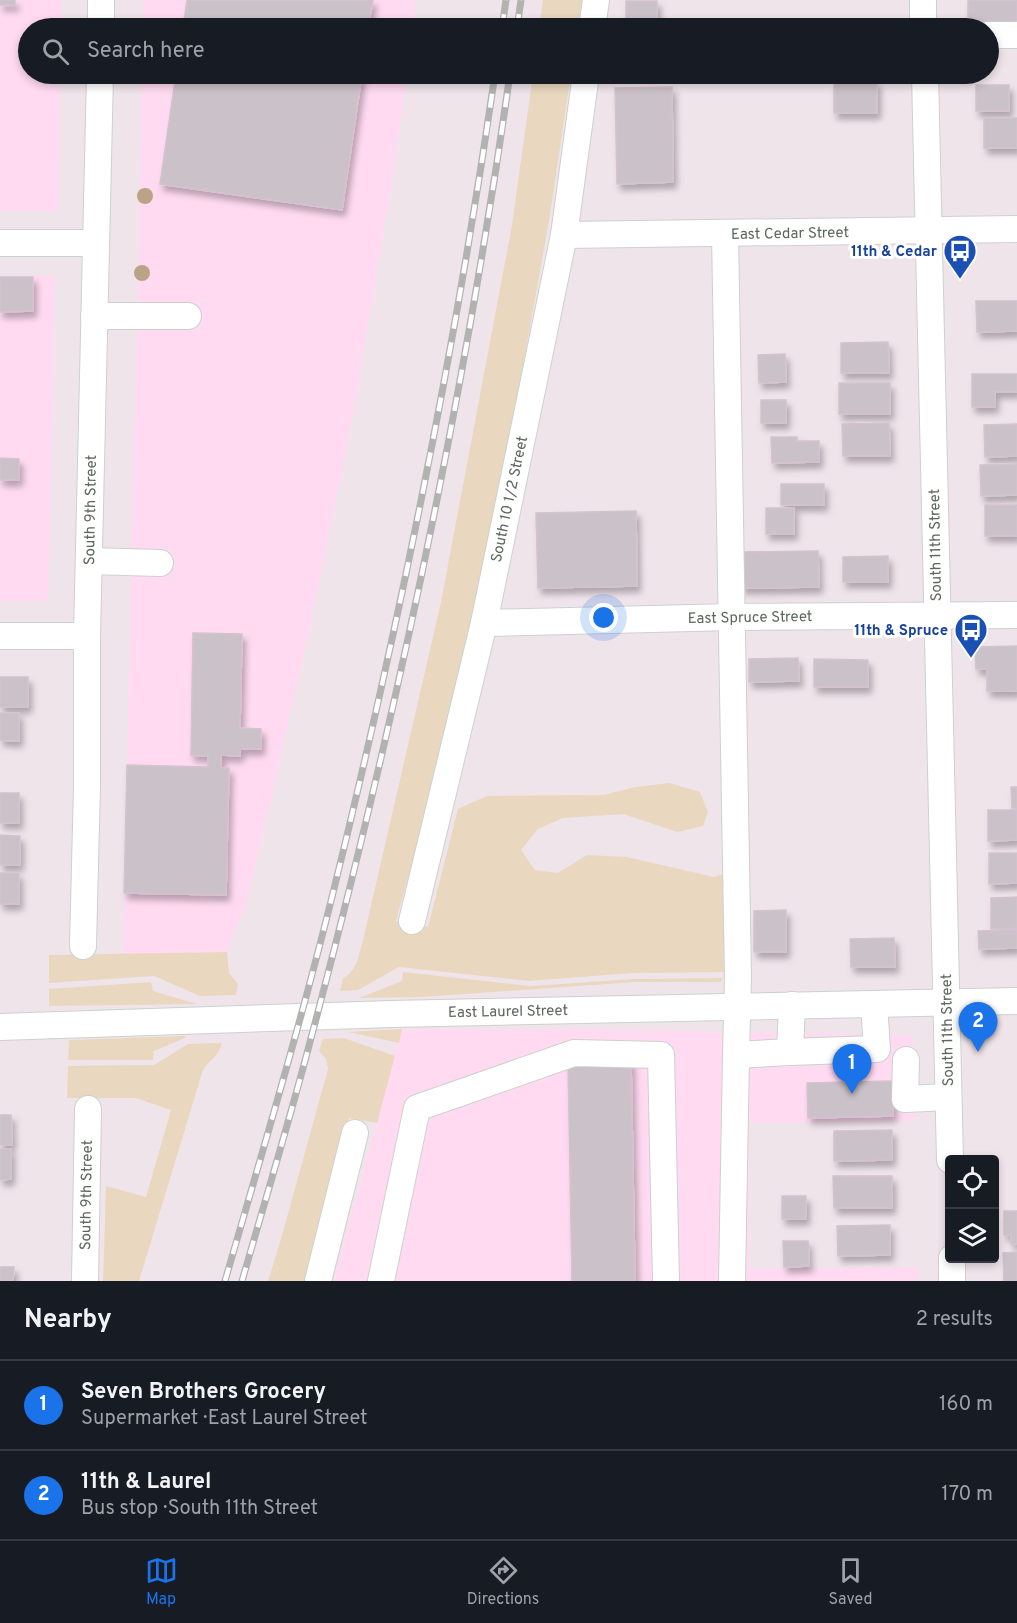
<!DOCTYPE html>
<html lang="en">
<head>
<meta charset="utf-8">
<style>
	body { margin:0; font-family:Overpass,sans-serif; background:#242831; color:#f1f3f6 }
	.controls { position:absolute; right:18px; bottom:18px; display:grid; overflow:hidden; border-radius:6px; box-shadow:0 3px 9px #0003 }
	.controls button { width:54px; height:54px; display:grid; place-items:center; padding:0; border:0; border-bottom:2px solid #363941; background:#171b24; color:#f1f3f6; font:30px sans-serif }
	.you { position:absolute; left:604px; top:618px; width:21px; height:21px; margin:-15px; border:4px solid #fff; border-radius:50%; background:#1a73e8; box-shadow:0 0 0 9px #1a73e833 }
	.badge { display:grid; place-items:center; width:39px; height:39px; border-radius:50%; background:#1a73e8; color:#fff; font-size:20px; font-weight:700 }
	.pin { position:absolute; translate:-50% -50px; filter:drop-shadow(0 2px 3px #0008) }
	.pin::after { content:''; position:absolute; top:32px; width:21px; height:18px; background:inherit; clip-path:polygon(0 0,100% 0,50% 100%) }
	.list { margin:0; padding:0; list-style:none }
	h2 { display:flex; justify-content:space-between; align-items:center; height:78px; margin:0; padding:0 24px; font-size:26px }
	h2 small { font-size:20px; font-weight:400; color:#9ea1a6 }
	.list li { display:grid; grid-template-columns:39px 1fr auto; gap:18px; align-items:center; box-sizing:border-box; height:90px; padding:0 24px; border-top:2px solid #363941 }
	.list b { display:block; font-size:22px; white-space:nowrap }
	.list p { margin:0; font-size:20px; white-space:nowrap; color:#9ea1a6 }
	.list em { font-size:20px; font-style:normal; color:#9ea1a6 }
	.icon { flex:none; width:33px; height:33px; fill:none; stroke:currentColor; stroke-width:2; stroke-linecap:round; stroke-linejoin:round }
	.map { position:relative; flex:none; width:1017px; height:1281px; overflow:hidden }
	.search { position:absolute; background:#171b24; box-shadow:0 3px 9px #0003; left:18px; right:18px; top:18px; height:66px; display:flex; align-items:center; gap:15px; box-sizing:border-box; padding:0 21px; border-radius:33px; color:#9ea1a6; font-size:22px }
	.sheet { height:258px; background:#171b24 }
	nav { display:flex; justify-content:space-around; align-items:center; box-sizing:border-box; height:84px; border-top:2px solid #363941; background:#171b24; font-size:16px; color:#9ea1a6 }
	nav a { display:grid; justify-items:center; gap:3px }
	nav .on { color:#1a73e8 }
	.map>svg:first-child { display:block }
</style>
</head>
<body>
<div class="map">
<svg width="1017" height="1281" viewBox="0 0 1017 1281">
	<defs>
		<filter id="shadow"><feDropShadow dx="3.5" dy="6" stdDeviation="3" flood-color="#0004"/></filter>
	</defs>
	<rect width="100%" height="100%" fill="#f0e4eb"/>
	<g fill="#ffdaf1">
		<path d="M0 0H61V28H28V74H60L58 211H0Z"/>
		<path d="M143 0H416L413 28H143Z"/>
		<path d="M142 74H407L391 189 345 458 302 662 245 909 234 931 227 952 123 955Z"/>
		<path d="M55 275 48 601H0V276Z"/>
		<path d="M402 1029H572L913 1035 916 1121 749 1123V1269L919 1267V1281H333Z"/>
	</g>
	<g fill="#e9d8bf">
		<path d="M543 0H582L578 28H539Z"/>
		<path d="M533 74H571L549 221 481 600 444 749 396 921 428 927 458 809 487 796 604 795 635 787 669 783 700 792 708 812 703 826 677 832 623 814 563 818 538 829 521 850 535 870 558 873 587 855 627 857 714 877 727 873 731 972 633 973 529 981 399 967 358 990 340 991 343 978C357 972 359 953 363 940L441 602 512 225Z"/>
		<path d="M227 952 229 973 238 984 236 995 200 996 154 976 49 983V955Z"/>
		<path d="M403 972 531 986 635 979 723 978 721 982H635L422 997 359 998 402 981Z"/>
		<path d="M151 982 153 991 197 1004 49 1006V989Z"/>
		<path d="M402 1029 399 1043 348 1032Z"/>
		<path d="M186 1036 185 1038 154 1051 153 1060H68L69 1040Z"/>
		<path d="M344 1038 395 1056 377 1123 349 1118 307 1281H268L281 1239 328 1069 326 1059 319 1051 323 1039Z"/>
		<path d="M222 1043C217 1061 209 1057 202 1073L139 1281H103L106 1186 146 1197 171 1110 136 1098H67L68 1066 154 1065 188 1044Z"/>
	</g>
	<g fill="#cbc1c8" stroke="#d5c2cf" stroke-width="1.5" filter="url(#shadow)">
		<rect x="0" y="0" width="15" height="5"/>
		<path d="M187 0H373L368 28H183Z"/>
		<rect x="968" y="0" width="49" height="25"/>
		<rect x="626" y="1" width="31" height="27"/>
		<path d="M176 74H362L342 210 160 184Z"/>
		<rect x="834" y="81" width="43" height="32"/>
		<rect x="976" y="85" width="33" height="26"/>
		<path d="M672 87 673 182 617 184 615 88Z"/>
		<rect x="984" y="118" width="33" height="30"/>
		<path d="M0 277H33V311L0 312Z"/>
		<path d="M976 301H1017V331L977 332Z"/>
		<path d="M888 342 889 373H841V343Z"/>
		<path d="M785 354 786 382 759 383 758 355Z"/>
		<path d="M972 374H1017V392H995V407H972Z"/>
		<rect x="839" y="383" width="51" height="31"/>
		<rect x="761" y="400" width="25" height="23"/>
		<path d="M889 423 890 456H843L842 424Z"/>
		<path d="M1017 424V456L985 457 984 425Z"/>
		<path d="M771 437H797V441H819V462L772 463Z"/>
		<path d="M0 458 19 459V480H0Z"/>
		<path d="M1017 464V495L981 496 980 465Z"/>
		<rect x="781" y="484" width="43" height="21"/>
		<rect x="985" y="505" width="32" height="31"/>
		<rect x="766" y="508" width="28" height="26"/>
		<path d="M636 511 637 586 538 588 536 513Z"/>
		<path d="M818 551 819 587 741 588V552Z"/>
		<path d="M888 556V582H843V557Z"/>
		<path d="M193 633 242 634 240 728 261 729V749H240V756L221 755V768H229L226 895 124 893 127 765 208 767V756L191 755Z"/>
		<path d="M1017 646V691H987V669H976L975 647Z"/>
		<path d="M798 658 799 681 749 682V659Z"/>
		<path d="M814 659 868 660V687H814Z"/>
		<rect x="0" y="677" width="28" height="30"/>
		<path d="M0 713H19V741L0 740Z"/>
		<path d="M1011 787H1017V808H1012Z"/>
		<rect x="0" y="793" width="19" height="30"/>
		<path d="M988 810H1017V840L988 841Z"/>
		<path d="M0 835 20 836V865H0Z"/>
		<path d="M989 853H1017V883L989 884Z"/>
		<rect x="0" y="873" width="19" height="31"/>
		<path d="M1017 897V928L991 929V898Z"/>
		<path d="M786 910V952H754V911Z"/>
		<path d="M1017 930V948L979 949 978 931Z"/>
		<path d="M894 938 895 967H851L850 939Z"/>
		<path d="M631 1060 635 1281H572L568 1062Z"/>
		<path d="M893 1081V1116L808 1118 807 1083Z"/>
		<path d="M0 1115H11L12 1145H0Z"/>
		<path d="M892 1130V1160L834 1161V1131Z"/>
		<path d="M0 1149H11V1179L0 1180Z"/>
		<path d="M833 1176H892V1208H834Z"/>
		<rect x="782" y="1196" width="24" height="23"/>
		<path d="M1004 1211H1017V1244H1011V1235H1004Z"/>
		<path d="M890 1225V1255L838 1256 837 1226Z"/>
		<path d="M783 1241H808L809 1266 784 1267Z"/>
		<path d="M1017 1252V1281H1004L1003 1253Z"/>
		<path d="M0 1267H14L13 1281H0Z"/>
	</g>
	<g fill="none" stroke-linecap="round" stroke-linejoin="round">
		<g stroke="#cbd2cd" stroke-width="28">
			<g id="minor">
				<path d="M923 0V28"/>
				<path d="M101 28V0"/>
				<path d="M592 28 596 0"/>
				<path d="M988 35H1017"/>
				<path d="M925 74 950 1160"/>
				<path d="M725 234 738 977 736 1055 790 1052"/>
				<path d="M564 235 1017 229"/>
				<path d="M0 243H96"/>
				<path d="M94 316H188"/>
				<path d="M89 561 160 563"/>
				<path d="M484 623 733 617 1017 615"/>
				<path d="M0 636H87"/>
				<path d="M412 921 484 623 564 235 586 74"/>
				<path d="M83 946 87 785V636L100 74"/>
				<path d="M792 1005 790 1052 877 1049 874 1004"/>
				<path d="M0 1027 391 1014 1017 1001"/>
				<path d="M906 1060 905 1099 948 1097"/>
				<path d="M952 1258V1281"/>
				<path d="M85 1281 88 1109"/>
				<path d="M318 1281 355 1133"/>
				<path d="M381 1281 417 1108 574 1053 661 1055 666 1281"/>
				<path d="M732 1281 736 1055"/>
			</g>
		</g>
		<use href="#minor" stroke="#fff" stroke-width="26"/>
		<g stroke="#b1b3b1" stroke-width="7">
			<g id="rail">
				<path d="M502 28 506 0"/>
				<path d="M517 28 521 0"/>
				<path d="M225 1281C262 1153 300 1026 332 897 399 626 455 351 495 74"/>
				<path d="M242 1281C265 1201 289 1122 310 1042 395 723 464 400 510 74"/>
			</g>
		</g>
		<use href="#rail" stroke="#fff" stroke-width="4.5" stroke-dasharray="14" stroke-linecap="butt"/>
	</g>
	<g fill="#bba385">
		<circle cx="145" cy="196" r="8"/>
		<circle cx="142" cy="273" r="8"/>
	</g>
	<defs>
		<g id="bus-pin" transform="scale(1.725)"><path d="M0 17L-7.5 6A9.5 9.5 0 1 1 7.5 6Z" fill="#1a4fb4" stroke="#fff"/><path d="M-5-6H5V4H4V6H2V4H-2V6H-4V4H-5ZM-3.5-4V0h7V-4ZM-3.5 1.2v1.5H-2V1.2ZM2 1.2v1.5H3.5V1.2Z" fill="#fff"/></g>
	</defs>
	<g fill-rule="evenodd">
		<use href="#bus-pin" x="960" y="251"/>
		<use href="#bus-pin" x="971" y="630"/>
	</g>
	<g text-anchor="middle" stroke-width="6" stroke-linejoin="round" paint-order="stroke">
		<g font-size="15" fill="#5c665d" stroke="#fff">
			<text transform="translate(790 233) rotate(-1)" y="5">East Cedar Street</text>
			<text transform="translate(509 499) rotate(-78)" y="5">South 10 1/2 Street</text>
			<text transform="translate(90 510) rotate(-89)" y="5">South 9th Street</text>
			<text transform="translate(935 545) rotate(-91)" y="5">South 11th Street</text>
			<text transform="translate(750 617) rotate(-1)" y="5">East Spruce Street</text>
			<text transform="translate(508 1011) rotate(-1)" y="5">East Laurel Street</text>
			<text transform="translate(947 1030) rotate(-91)" y="5">South 11th Street</text>
			<text transform="translate(86 1195) rotate(-89)" y="5">South 9th Street</text>
		</g>
		<g font-size="15" font-weight="bold" fill="#164399" stroke="#fff" text-anchor="end">
			<text x="937" y="256">11th &amp; Cedar</text>
			<text x="948" y="635">11th &amp; Spruce</text>
		</g>
	</g>
</svg>
<div class="controls">
<button><svg class="icon" aria-label="locate" viewBox="0 0 24 24"><circle cx="12" cy="12" r="6"/><path d="M12 2v4M12 18v4M2 12h4M18 12h4"/></svg></button>
<button><svg class="icon" aria-label="layers" viewBox="0 0 24 24"><path d="M12 4l9 5-9 5-9-5zM3 14l9 5 9-5"/></svg></button>
</div>
<div class="you"></div>
<div class="pin badge" style="left:852px;top:1094px">1</div>
<div class="pin badge" style="left:978px;top:1052px">2</div>
<div class="search"><svg class="icon" aria-label="search" viewBox="0 0 24 24"><circle cx="10" cy="10" r="6"/><path d="M15 15l6 6"/></svg>Search here</div>
</div>
<section class="sheet">
<h2>Nearby<small>2 results</small></h2>
<ul class="list">
<li><span class="badge">1</span><div><b>Seven Brothers Grocery</b><p>Supermarket · East Laurel Street</p></div><em>160 m</em></li>
<li><span class="badge">2</span><div><b>11th &amp; Laurel</b><p>Bus stop · South 11th Street</p></div><em>170 m</em></li>
</ul>
</section>
<nav>
<a class="on"><svg class="icon" aria-label="map" viewBox="0 0 24 24"><path d="M3 6l6-2 6 2 6-2v14l-6 2-6-2-6 2zM9 4v14M15 6v14"/></svg>Map</a>
<a><svg class="icon" aria-label="directions" viewBox="0 0 24 24"><path d="M12 3l9 9-9 9-9-9zM9 14v-3h6M13 9l2 2-2 2"/></svg>Directions</a>
<a><svg class="icon" aria-label="saved" viewBox="0 0 24 24"><path d="M7 4h10v16l-5-4-5 4z"/></svg>Saved</a>
</nav>
</body>
</html>
